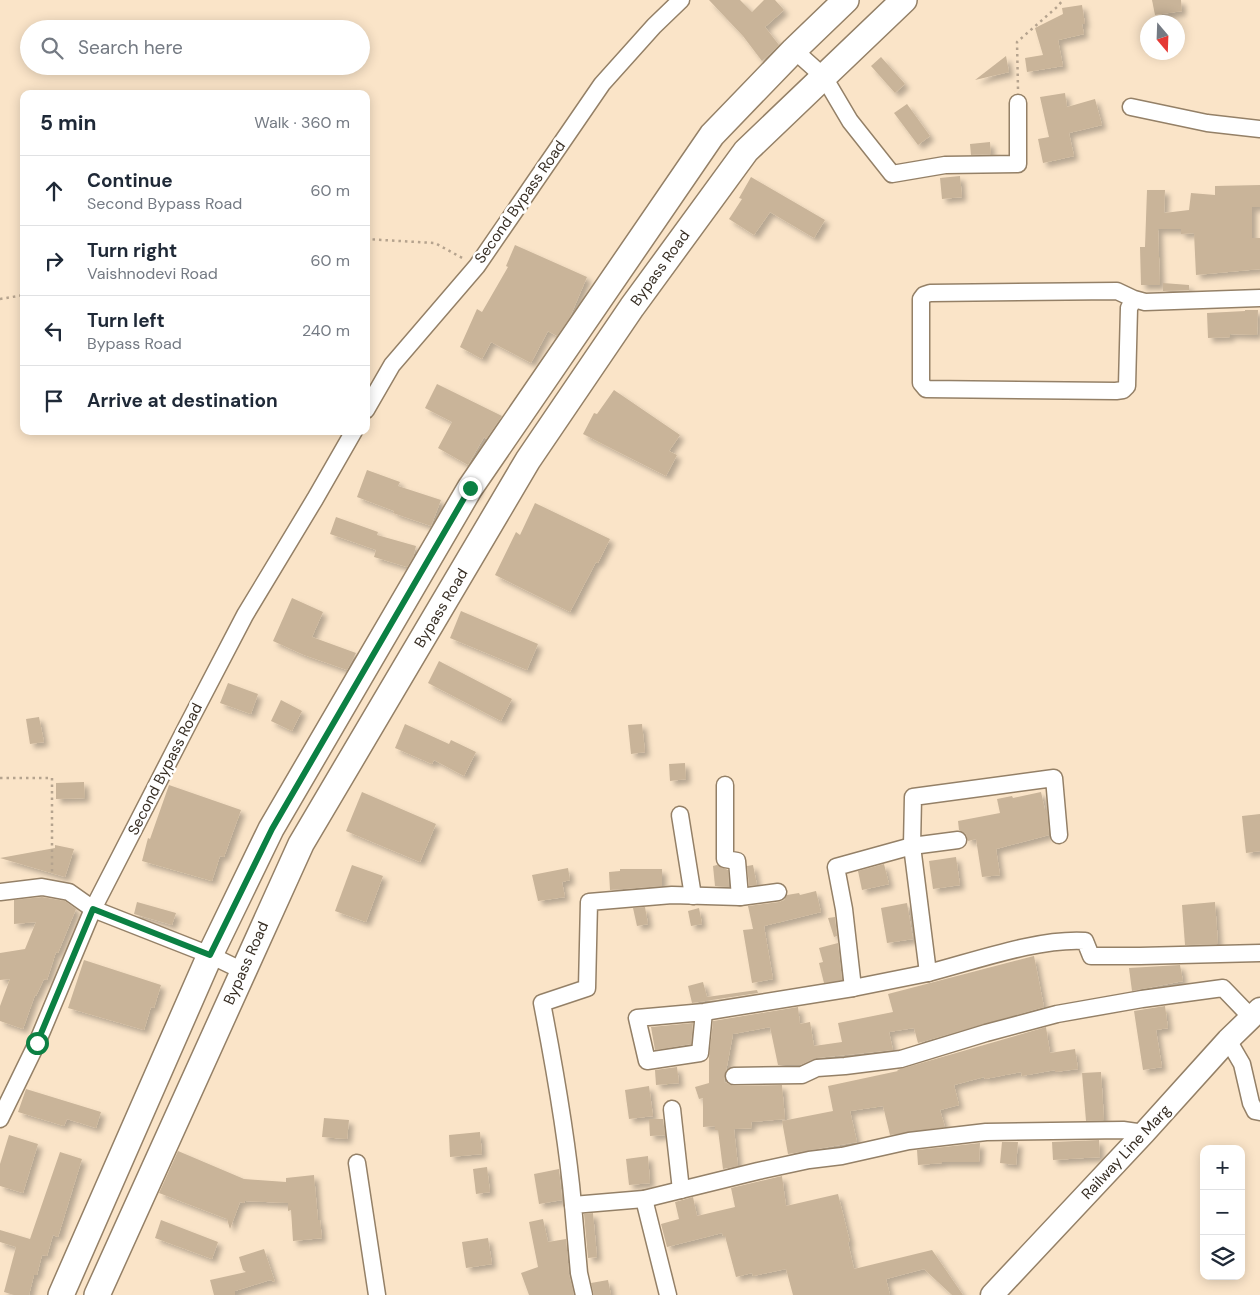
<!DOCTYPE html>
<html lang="en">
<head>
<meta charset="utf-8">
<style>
	body { margin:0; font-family:"DM Sans",sans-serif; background:#f2f2f3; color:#1f2937 }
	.controls { position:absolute; right:15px; bottom:15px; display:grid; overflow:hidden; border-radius:10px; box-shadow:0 2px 12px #0003 }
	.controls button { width:45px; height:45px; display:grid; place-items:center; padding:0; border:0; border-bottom:1px solid #e0e1e3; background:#fff; color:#1f2937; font:25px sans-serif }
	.compass { position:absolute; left:1140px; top:15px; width:45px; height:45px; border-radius:50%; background:#fff; box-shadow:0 2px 12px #0003; rotate:161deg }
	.stop { position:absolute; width:15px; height:15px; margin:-11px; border:4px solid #0b8043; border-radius:50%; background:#fff }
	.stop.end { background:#0b8043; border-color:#fff; box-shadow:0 1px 5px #0008 }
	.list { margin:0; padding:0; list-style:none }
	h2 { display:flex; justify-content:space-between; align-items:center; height:65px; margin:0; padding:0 20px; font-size:21px }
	h2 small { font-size:16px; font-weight:400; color:#747a83 }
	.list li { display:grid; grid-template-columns:32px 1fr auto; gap:15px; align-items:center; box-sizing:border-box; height:70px; padding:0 20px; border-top:1px solid #e0e1e3 }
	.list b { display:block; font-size:19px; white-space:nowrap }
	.list p { margin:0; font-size:16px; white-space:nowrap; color:#747a83 }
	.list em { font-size:16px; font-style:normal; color:#747a83 }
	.icon { flex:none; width:28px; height:28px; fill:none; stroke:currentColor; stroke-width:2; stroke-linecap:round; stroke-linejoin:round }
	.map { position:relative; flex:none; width:1260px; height:1295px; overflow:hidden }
	.search { position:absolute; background:#fff; box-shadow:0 2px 12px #0003; left:20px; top:20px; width:350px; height:55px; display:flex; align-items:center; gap:12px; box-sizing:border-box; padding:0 18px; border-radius:28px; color:#747a83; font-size:19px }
	.panel { position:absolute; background:#fff; box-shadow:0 2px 12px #0003; left:20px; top:90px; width:350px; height:345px; border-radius:10px }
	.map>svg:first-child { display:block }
</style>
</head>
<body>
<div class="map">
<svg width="1260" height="1295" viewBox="0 0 1260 1295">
	<defs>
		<filter id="shadow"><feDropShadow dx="4.5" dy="4.5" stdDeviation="2.5" flood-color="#0004"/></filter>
	</defs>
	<rect width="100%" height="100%" fill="#fae4c8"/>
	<g fill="#c9b499" filter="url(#shadow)">
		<path d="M709 0H740L752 12 764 0H775L784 10 765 27 779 45 762 61 743 36Z"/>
		<path d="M1152 0H1181L1182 11 1155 15Z"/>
		<path d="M1082 5 1085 24H1082L1084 34 1058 40 1063 66 1027 72 1025 58 1043 55 1035 28 1063 14 1062 8Z"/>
		<path d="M1006 56 1009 72 975 80Z"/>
		<path d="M881 57 905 84 895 93 871 66Z"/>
		<path d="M1065 93 1067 107 1095 99 1102 125 1069 133 1074 156 1043 163 1038 139 1049 137 1040 97Z"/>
		<path d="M907 104 930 136 918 145 894 113Z"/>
		<path d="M990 142 991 154 971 155 970 144Z"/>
		<path d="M960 176 962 197 942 199 940 178Z"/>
		<path d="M751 177 825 220 814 238 770 212 754 235 729 219 742 199 739 198Z"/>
		<path d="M1260 185V207H1252V238H1260V269L1196 275 1194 233 1181 234V229H1158L1160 285H1141L1140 247H1145L1147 190H1165L1164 213 1189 210 1191 193 1215 195V186Z"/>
		<path d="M515 245 587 277 570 317 557 336 548 331 531 363 491 342 482 359 460 347 477 309 482 312 508 267 506 266Z"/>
		<path d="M1163 283 1189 285V290L1163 291Z"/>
		<path d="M1245 310H1258L1257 335 1230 334V337L1208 338 1207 313 1245 311Z"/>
		<path d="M437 384 502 416 486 439 484 437 468 465 438 448 452 422 425 408Z"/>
		<path d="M614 390 680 435 669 451 677 455 666 476 583 434 594 413 597 414Z"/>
		<path d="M367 470 400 482 398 486 441 500 431 526 393 513 394 511 357 497Z"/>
		<path d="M535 503 610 539 598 563 596 562 570 612 495 575 516 532 520 535Z"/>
		<path d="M336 517 378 532 377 535 416 546 413 558 407 567 374 557 376 550 330 534Z"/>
		<path d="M292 598 323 612 312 637 356 653 347 670 304 655 273 641Z"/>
		<path d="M461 611 538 644 527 670 450 638Z"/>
		<path d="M439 661 512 699 501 721 428 683Z"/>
		<path d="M228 683 258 694 251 714 220 703Z"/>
		<path d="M281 700 302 711 292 731 271 721Z"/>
		<path d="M39 717 44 742 30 744 26 719Z"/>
		<path d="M405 724 449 744 451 740 476 752 464 776 434 760 432 764 395 748Z"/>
		<path d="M642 724 645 752 631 754 628 725Z"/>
		<path d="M685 763 686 779 670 781 669 764Z"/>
		<path d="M84 782 85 798 56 799V783Z"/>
		<path d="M169 785 241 810 224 857 220 856 212 881 142 861 148 838 150 839Z"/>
		<path d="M362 792 436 824 420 862 346 831Z"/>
		<path d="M1041 792 1045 810H1047L1049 835 996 849 1000 875 982 877 976 839 968 841 966 834 959 830 958 821 1000 813 997 799 1012 796 1013 798Z"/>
		<path d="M1260 814V851L1246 853 1242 816Z"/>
		<path d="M55 845 74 849 65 877 0 858 55 848Z"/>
		<path d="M956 857 960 885 933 889 929 861Z"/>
		<path d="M884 864 889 884 862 890 858 871Z"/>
		<path d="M352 865 383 876 366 922 335 911Z"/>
		<path d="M717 865 728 870 729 887 715 886 713 866Z"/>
		<path d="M753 865 757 885 749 886 747 866Z"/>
		<path d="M568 868 570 880 562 882 565 897 538 901 532 875Z"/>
		<path d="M620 869H662V886L610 890 609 872 620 871Z"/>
		<path d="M816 891 821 912 764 926 773 979 752 983 743 930 753 929 748 906 779 902 784 900 787 895 799 893 800 895Z"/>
		<path d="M42 897 65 901 76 909 58 953 56 952 47 980 44 979 36 996 35 995 23 1029 0 1021V1006L10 979 0 980V953L25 949 36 922 14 924V900Z"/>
		<path d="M137 902 176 913 172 925 134 914Z"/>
		<path d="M1215 902 1218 944 1185 945 1182 905Z"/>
		<path d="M907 903 913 939 887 943 881 908Z"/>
		<path d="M645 907 648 924 637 926 633 908Z"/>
		<path d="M699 908 702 924 691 926 688 911Z"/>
		<path d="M835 917 837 936 834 937 828 918Z"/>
		<path d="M838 943 842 980 824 983 819 963 823 962 819 948Z"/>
		<path d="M1034 956 1044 1007 918 1043 914 1028 889 1032 893 1050 816 1058 800 1065H778L770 1027 733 1034 724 1082 734 1086 782 1085 785 1119 751 1122 752 1128 734 1129 738 1166 723 1169 718 1130H715V1126L703 1127V1098L699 1099 695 1087 709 1083V1058L713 1021 798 1007 800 1024 810 1022 814 1046 842 1042 838 1023 893 1012 888 994Z"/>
		<path d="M84 960 161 985 154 1008 151 1007 144 1030 68 1008Z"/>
		<path d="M1180 965 1183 981 1132 991 1129 968Z"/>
		<path d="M703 982 707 997 757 990 758 993 692 1003 688 986Z"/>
		<path d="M1165 1006 1168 1028 1156 1030 1162 1067 1143 1070 1134 1011Z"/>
		<path d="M693 1023 691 1044 655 1050 651 1027Z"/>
		<path d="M1046 1027 1050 1053 1075 1049 1078 1069 1055 1072V1070L1022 1076 1021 1072 985 1079 984 1077 954 1085 959 1105 940 1110 945 1127 890 1135 883 1106 850 1111 857 1142 788 1154 782 1121 833 1111 828 1086 898 1071 897 1070Z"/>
		<path d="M677 1067 679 1083 656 1085 655 1070Z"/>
		<path d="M1101 1072 1104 1120 1086 1121 1082 1073Z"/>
		<path d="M649 1086 653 1116 629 1119 625 1090Z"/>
		<path d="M26 1089 101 1112 96 1128 67 1119 64 1126 18 1112Z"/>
		<path d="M324 1118 349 1120 347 1139 322 1137Z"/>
		<path d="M649 1119H663L665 1135 650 1136Z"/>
		<path d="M480 1132 482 1154 450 1157 449 1135Z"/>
		<path d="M9 1135 38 1144 23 1193 0 1186V1164Z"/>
		<path d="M1099 1140 1100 1157 1053 1160 1052 1142Z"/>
		<path d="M1002 1142H1018L1016 1165 1000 1163Z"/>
		<path d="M980 1143 979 1162H942V1163L918 1165 917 1150Z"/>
		<path d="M178 1151 244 1179 286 1182V1178L314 1175 318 1220H320L322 1238 293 1241 291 1210 288 1211V1203L245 1201 244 1203 240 1202 230 1229 227 1219 159 1193Z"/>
		<path d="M60 1152 82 1159 58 1237 53 1235 47 1256 42 1255 37 1275H34L29 1295H14L4 1292 16 1247 0 1242V1230L30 1239Z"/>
		<path d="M648 1156 650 1183 629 1185 626 1159Z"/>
		<path d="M487 1167 490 1192 476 1194 473 1169Z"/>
		<path d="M559 1169 562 1200 539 1204 534 1174Z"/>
		<path d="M782 1176 786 1206 838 1194 850 1242H848L854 1269 932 1250 963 1295H952L924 1269 886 1279 890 1295H793L786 1269 753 1276 752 1273 736 1277 725 1236H723L722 1233 667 1247 661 1224 679 1219 675 1202 693 1197 697 1216 735 1207 731 1188Z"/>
		<path d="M593 1213 597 1257 588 1258 584 1214Z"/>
		<path d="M543 1219 548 1242 566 1239 569 1274 574 1295H529L521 1273 538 1267 529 1222Z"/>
		<path d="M161 1220 218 1242 212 1259 155 1238Z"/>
		<path d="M488 1238 492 1264 466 1268 462 1242Z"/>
		<path d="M264 1249 275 1282 270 1280 235 1291V1295H214L210 1280 246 1272 243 1270 239 1257Z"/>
		<path d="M608 1280 611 1295H594L591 1283Z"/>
	</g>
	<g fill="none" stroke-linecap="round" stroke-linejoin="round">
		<g stroke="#948067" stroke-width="19">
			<g id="street">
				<path d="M794 50 824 77 850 121 892 174 945 165 1018 164V103"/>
				<path d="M1131 107 1207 123 1260 129"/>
				<path d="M1134 299 1117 291 930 293 924 295 921 299V383L926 389 1116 391 1123 390 1127 386 1129 308 1134 299 1145 302 1260 298"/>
				<path d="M366 410 392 365 477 266 602 84 654 26 681 0"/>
				<path d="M680 815 693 896"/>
				<path d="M958 840 912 846 913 797 1054 778 1059 835"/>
				<path d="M0 892 42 887 69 892 93 909 210 955 243 971"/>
				<path d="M740 897 778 892"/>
				<path d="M853 988 928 973"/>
				<path d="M704 1012 700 1053 647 1061 637 1018 704 1012 853 988 844 909 836 867 912 846 928 973C975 961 1038 938 1085 941L1091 956H1140L1260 953"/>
				<path d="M1228 1040 1242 1064 1251 1103 1255 1111 1260 1112"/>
				<path d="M734 1076 802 1075 817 1068 845 1066 901 1059 986 1033 1057 1014 1142 999 1223 988 1252 1018"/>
				<path d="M672 1109 681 1190"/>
				<path d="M0 1119 37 1043 93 909 186 728 245 615 315 499 354 431"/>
				<path d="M357 1163 377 1295"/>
				<path d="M644 1199 668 1295"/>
				<path d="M573 1205C567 1137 555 1070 542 1003L587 988 589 902 672 895 740 897 737 861 725 859V785"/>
				<path d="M584 1295 579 1273 573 1205 644 1199 758 1171 809 1160 842 1156 909 1141 986 1132 1123 1130 1144 1133"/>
			</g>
		</g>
		<g stroke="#948067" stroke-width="25">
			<path id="secondary" d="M992 1295 1144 1133 1228 1040 1260 1009"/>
		</g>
		<g stroke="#948067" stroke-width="28">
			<g id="primary">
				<path d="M61 1295 210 955 271 829 470 488 712 135 794 50 846 0"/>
				<path d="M97 1295 301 844 528 460 632 307 746 151 904 0"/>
			</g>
		</g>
		<g stroke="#b5a38e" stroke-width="2.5" stroke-dasharray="2.5 4" stroke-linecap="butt">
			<path d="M1018 89 1017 42 1057 7 1063 0"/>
			<path d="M366 239 435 243 464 259"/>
			<path d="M0 299 24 295"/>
			<path d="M0 778H52V874"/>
		</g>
		<use href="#street" stroke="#fff" stroke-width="16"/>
		<use href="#secondary" stroke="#fff" stroke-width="22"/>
		<use href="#primary" stroke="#fff" stroke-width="25"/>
	</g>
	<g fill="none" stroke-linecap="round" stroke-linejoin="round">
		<path stroke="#0b8043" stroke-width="6" d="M37 1043 93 909 210 955 272 829 470 488"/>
	</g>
	<g text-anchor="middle" stroke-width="5" stroke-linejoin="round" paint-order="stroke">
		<g font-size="15" fill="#382f25" stroke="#fff">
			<text transform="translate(520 202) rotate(-55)" y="5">Second Bypass Road</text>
			<text transform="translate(660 268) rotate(-54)" y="5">Bypass Road</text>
			<text transform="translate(441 608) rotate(-59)" y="5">Bypass Road</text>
			<text transform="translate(165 769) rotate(-63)" y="5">Second Bypass Road</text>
			<text transform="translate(246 963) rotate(-66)" y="5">Bypass Road</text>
			<text transform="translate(1126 1152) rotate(-47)" y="5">Railway Line Marg</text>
		</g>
	</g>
</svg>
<div class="controls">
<button>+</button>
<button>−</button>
<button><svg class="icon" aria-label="layers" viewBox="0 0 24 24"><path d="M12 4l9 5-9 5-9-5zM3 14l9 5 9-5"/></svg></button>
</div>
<svg class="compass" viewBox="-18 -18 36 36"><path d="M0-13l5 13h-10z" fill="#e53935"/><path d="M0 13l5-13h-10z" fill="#747a83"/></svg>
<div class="stop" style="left:37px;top:1043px"></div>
<div class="stop end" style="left:470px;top:488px"></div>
<div class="search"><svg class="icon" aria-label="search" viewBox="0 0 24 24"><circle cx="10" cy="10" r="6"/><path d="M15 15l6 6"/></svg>Search here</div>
<section class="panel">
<h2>5 min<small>Walk · 360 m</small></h2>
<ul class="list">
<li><svg class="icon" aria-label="ahead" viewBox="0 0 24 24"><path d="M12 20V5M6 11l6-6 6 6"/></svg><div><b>Continue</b><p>Second Bypass Road</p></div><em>60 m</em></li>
<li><svg class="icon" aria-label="right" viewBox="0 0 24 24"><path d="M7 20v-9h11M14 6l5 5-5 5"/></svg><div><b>Turn right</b><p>Vaishnodevi Road</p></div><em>60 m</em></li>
<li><svg class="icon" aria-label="left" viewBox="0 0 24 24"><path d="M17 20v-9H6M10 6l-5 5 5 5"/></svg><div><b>Turn left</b><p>Bypass Road</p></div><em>240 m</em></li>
<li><svg class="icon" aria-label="arrive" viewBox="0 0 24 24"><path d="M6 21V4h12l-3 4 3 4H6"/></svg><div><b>Arrive at destination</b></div></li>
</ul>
</section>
</div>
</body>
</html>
